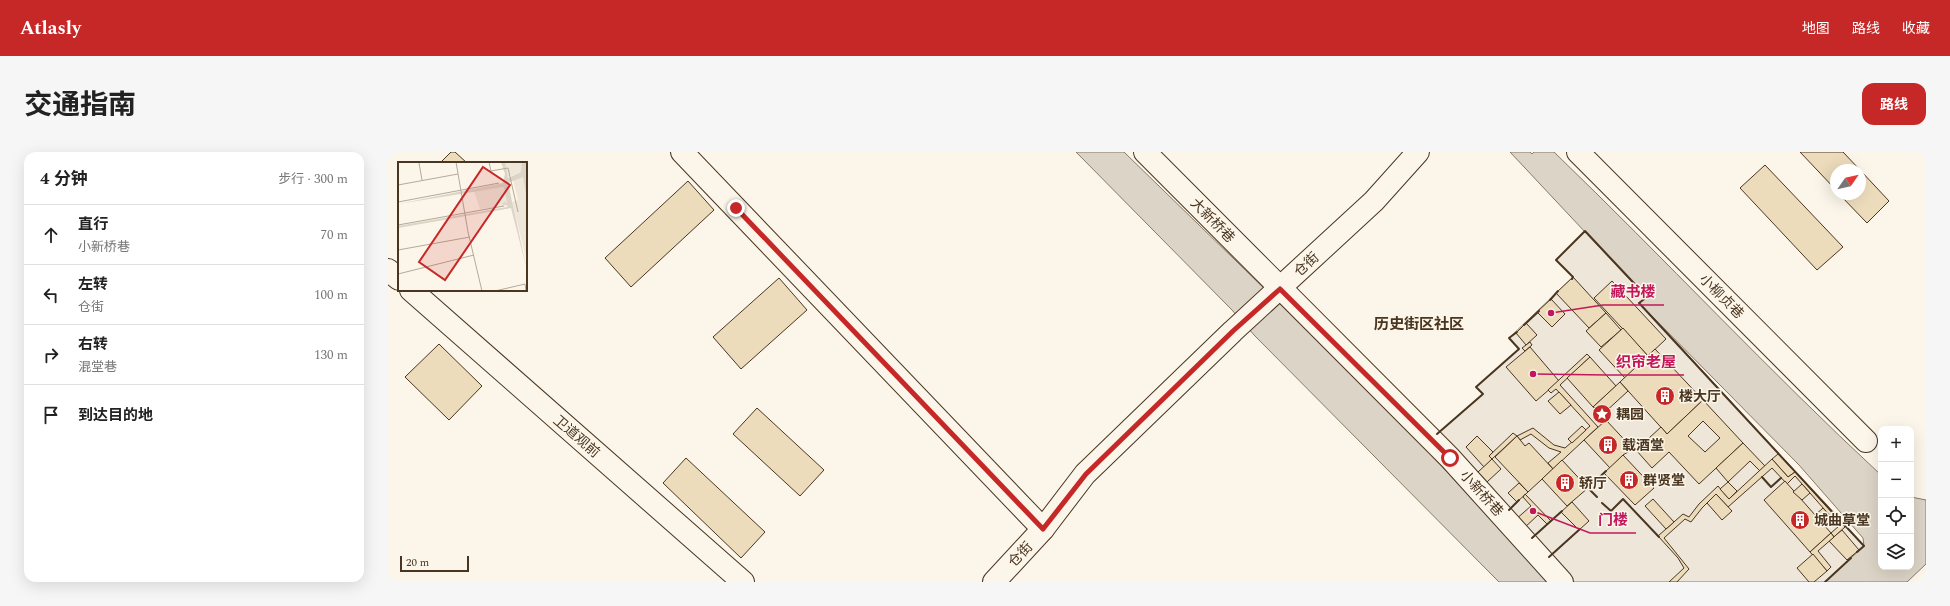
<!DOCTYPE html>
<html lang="zh">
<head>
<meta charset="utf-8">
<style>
	body { margin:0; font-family:Spectral,"Noto Sans SC",serif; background:#f6f6f6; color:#222 }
	.controls { position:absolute; right:12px; bottom:12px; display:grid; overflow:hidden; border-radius:8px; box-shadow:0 4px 16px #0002 }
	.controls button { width:36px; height:36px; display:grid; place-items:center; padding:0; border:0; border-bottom:1px solid #e0e0e0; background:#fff; color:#222; font:20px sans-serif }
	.compass { position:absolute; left:1442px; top:12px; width:36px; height:36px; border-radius:50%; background:#fff; box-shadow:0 4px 16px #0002; rotate:56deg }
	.scale { position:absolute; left:12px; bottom:10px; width:69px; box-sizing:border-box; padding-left:4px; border:2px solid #4a3520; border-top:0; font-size:11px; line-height:14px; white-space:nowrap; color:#4a3520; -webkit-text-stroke:3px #fbf6e9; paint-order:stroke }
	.stop { position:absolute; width:12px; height:12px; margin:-9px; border:3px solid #c62828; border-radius:50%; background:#fff }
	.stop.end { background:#c62828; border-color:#fff; box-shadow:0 1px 4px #0008 }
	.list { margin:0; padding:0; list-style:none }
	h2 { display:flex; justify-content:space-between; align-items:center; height:52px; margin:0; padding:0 16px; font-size:17px }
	h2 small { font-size:13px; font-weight:400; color:#767676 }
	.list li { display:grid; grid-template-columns:26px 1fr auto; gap:12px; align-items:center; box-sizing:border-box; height:60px; padding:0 16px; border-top:1px solid #e0e0e0 }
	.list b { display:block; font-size:15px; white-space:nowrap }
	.list p { margin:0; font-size:13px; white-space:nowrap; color:#767676 }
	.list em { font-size:13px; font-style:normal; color:#767676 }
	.icon { flex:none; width:22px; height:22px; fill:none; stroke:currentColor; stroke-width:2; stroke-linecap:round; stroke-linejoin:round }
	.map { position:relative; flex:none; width:1538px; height:430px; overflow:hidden; border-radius:12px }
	header { display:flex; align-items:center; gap:24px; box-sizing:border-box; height:56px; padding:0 20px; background:#c62828; color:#fff }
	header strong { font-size:19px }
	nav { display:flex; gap:22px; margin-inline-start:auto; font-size:14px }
	.intro { display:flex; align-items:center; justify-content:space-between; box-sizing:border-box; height:96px; padding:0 24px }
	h1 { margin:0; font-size:28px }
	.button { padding:10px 18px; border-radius:12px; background:#c62828; color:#fff; font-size:14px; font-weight:700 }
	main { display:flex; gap:24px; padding:0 24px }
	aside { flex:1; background:#fff; border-radius:12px; box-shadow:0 4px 16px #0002 }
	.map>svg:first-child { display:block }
</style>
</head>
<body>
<header>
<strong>Atlasly</strong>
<nav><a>地图</a><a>路线</a><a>收藏</a></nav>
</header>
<div class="intro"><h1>交通指南</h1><a class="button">路线</a></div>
<main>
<aside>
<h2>4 分钟<small>步行 · 300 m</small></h2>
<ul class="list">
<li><svg class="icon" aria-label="ahead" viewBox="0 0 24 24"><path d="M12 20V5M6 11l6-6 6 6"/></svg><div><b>直行</b><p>小新桥巷</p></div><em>70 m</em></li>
<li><svg class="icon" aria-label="left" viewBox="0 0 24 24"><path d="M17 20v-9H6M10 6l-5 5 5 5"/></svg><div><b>左转</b><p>仓街</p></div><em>100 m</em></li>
<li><svg class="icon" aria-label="right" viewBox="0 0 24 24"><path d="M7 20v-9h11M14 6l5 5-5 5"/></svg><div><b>右转</b><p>混堂巷</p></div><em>130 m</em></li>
<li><svg class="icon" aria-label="arrive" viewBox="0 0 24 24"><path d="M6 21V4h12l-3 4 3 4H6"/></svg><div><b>到达目的地</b></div></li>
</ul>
</aside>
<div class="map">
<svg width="1538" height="430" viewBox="0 0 1538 430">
	<rect width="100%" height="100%" fill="#fbf6e9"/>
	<path fill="#ede6d9" stroke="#887966" d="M1197 79 1259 145 1252 151 1476 394 1437 430H1184L1049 282 1095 242 1088 235 1131 197 1121 186 1185 125 1168 108Z"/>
	<g fill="#dcd4c6" stroke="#887966">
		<path d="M688 0H736L994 251 1163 430H1111L867 184 844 158Z"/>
		<path d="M1122 0H1142L1144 2 1146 0H1166C1276 106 1381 219 1493 323V415H1523V345L1538 348V412L1519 430H1437L1476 394 1475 386 1411 313 1251 151 1258 145Z"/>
	</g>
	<g fill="#ecdcbc" stroke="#4a3520" fill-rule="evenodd">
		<path d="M63 0H67L79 11H52Z"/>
		<path d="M1412 0H1455L1472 18H1448V38Z"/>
		<path d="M1377 13 1455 95 1429 118 1352 36Z"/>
		<path d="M1472 18 1501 49 1479 71 1451 42H1472Z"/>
		<path d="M300 29 326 58 243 135 217 106Z"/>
		<path d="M1185 125 1218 161 1201 176 1168 141Z"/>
		<path d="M391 126 419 158 353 217 325 185Z"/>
		<path d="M1224 129 1278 187 1260 204 1206 146Z"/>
		<path d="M1163 147 1177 162 1164 175 1149 160Z"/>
		<path d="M1218 161 1233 178 1213 195 1198 179Z"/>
		<path d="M1138 171 1149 183 1138 193 1128 181Z"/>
		<path d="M1235 176 1260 204 1237 226 1211 198Z"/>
		<path d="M1142 190 1144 193 1137 199 1134 196Z"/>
		<path d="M51 192 94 234 61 268 17 225Z"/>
		<path d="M1142 195 1171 229 1148 249 1118 215Z"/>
		<path d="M1267 197 1315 248 1279 282 1232 230Z"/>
		<path d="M1199 202 1202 205 1172 233 1210 275 1165 317 1160 311 1173 300 1161 296 1143 282 1132 288 1129 284 1145 276 1166 293 1177 296 1202 274 1168 237 1163 241 1160 238Z"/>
		<path d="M1202 205 1228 234 1205 255 1179 226Z"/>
		<path d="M1232 230 1240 239 1215 262 1205 255Z"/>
		<path d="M1171 240 1183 253 1172 262 1160 249Z"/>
		<path d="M1315 248 1355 291 1311 332 1281 300 1264 316 1248 298 1273 275 1279 282ZM1315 269 1332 286 1317 300 1300 284Z"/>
		<path d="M369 256 436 318 412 344 345 282Z"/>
		<path d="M1218 268 1245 297 1235 303 1222 316 1196 288Z"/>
		<path d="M1194 274 1198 278 1184 291 1180 287Z"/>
		<path d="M1125 281 1129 284 1104 307 1101 304Z"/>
		<path d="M1089 284 1105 300 1101 304 1104 307 1096 315 1078 295Z"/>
		<path d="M1129 284 1137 294 1141 291 1165 317 1140 340 1107 305Z"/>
		<path d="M1355 291 1377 314 1372 319 1362 309 1340 330 1328 316Z"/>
		<path d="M1390 302 1407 320 1400 325 1384 307Z"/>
		<path d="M1235 303 1266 336 1247 353 1216 321Z"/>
		<path d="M298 306 377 380 353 406 275 331Z"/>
		<path d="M1104 307 1113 317 1099 330 1090 320Z"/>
		<path d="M1384 307 1400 325 1407 320 1457 375 1446 385 1443 381 1451 374 1407 324 1399 332 1384 316 1340 355 1328 342 1314 356 1303 370 1297 367 1276 386 1301 417 1289 430H1281L1296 416 1290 406 1270 384 1295 362 1301 365 1311 352 1330 334 1341 347Z"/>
		<path d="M1174 308 1200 336 1179 354 1154 327Z"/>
		<path d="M1397 329 1443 381 1422 400 1376 348Z"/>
		<path d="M1340 330 1349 339 1341 347 1332 337Z"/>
		<path d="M1131 331 1140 340 1129 350 1120 341Z"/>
		<path d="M1414 332 1422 341 1414 348 1405 340Z"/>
		<path d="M1137 342 1163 369 1159 372 1150 363 1135 377 1127 368 1143 354 1135 345Z"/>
		<path d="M1328 342 1344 359 1334 368 1319 351Z"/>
		<path d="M1265 347 1286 370 1278 377 1257 354Z"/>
		<path d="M1184 350 1201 369 1191 378 1173 360Z"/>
		<path d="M1435 356 1444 366 1435 373 1427 363Z"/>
		<path d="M1454 378 1471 398 1459 408 1441 389Z"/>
		<path d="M1443 381 1446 385 1430 399 1443 415 1439 419 1422 400Z"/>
		<path d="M1425 402 1439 419 1426 430H1421L1409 416Z"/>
	</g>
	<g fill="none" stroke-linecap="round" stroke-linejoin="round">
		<g stroke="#4a3520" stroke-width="24">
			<g id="minor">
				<path d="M294 0 655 377"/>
				<path d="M757 0 1062 306 1174 430"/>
				<path d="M1190 0 1478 289"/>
				<path d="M0 118 11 127"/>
				<path d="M23 138 355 430"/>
				<path d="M606 430 655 377 697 322 845 179 986 49 1030 0"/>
			</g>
		</g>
		<use href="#minor" stroke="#fbf6e9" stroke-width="22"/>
		<g stroke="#4a3520" stroke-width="2">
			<path d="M1184 127 1185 125 1168 108 1197 79 1259 145 1251 151 1476 394 1469 400"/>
			<path d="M1162 148 1170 139"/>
			<path d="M1136 173 1151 159"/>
			<path d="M1049 282 1095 242 1088 235 1131 197 1121 186 1129 180"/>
			<path d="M1374 325 1383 335 1393 326"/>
			<path d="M1209 345 1200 336 1218 319"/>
			<path d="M1214 351 1223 359 1235 347 1271 385"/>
			<path d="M1121 358 1131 348"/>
			<path d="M1144 386 1174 359"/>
			<path d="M1161 405 1192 377"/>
			<path d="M1437 430 1463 406"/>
		</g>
	</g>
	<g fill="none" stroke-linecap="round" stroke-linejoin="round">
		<path stroke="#c62828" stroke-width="5" d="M348 56 655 377 698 322 845 179 892 137 1062 306"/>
	</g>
	<defs>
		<g id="building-disc" transform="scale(1)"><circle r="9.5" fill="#c62828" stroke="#fbf6e9"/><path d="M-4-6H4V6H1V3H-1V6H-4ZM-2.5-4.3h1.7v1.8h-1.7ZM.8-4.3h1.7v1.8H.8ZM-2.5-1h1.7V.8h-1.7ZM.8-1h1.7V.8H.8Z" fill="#fff"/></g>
		<g id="sight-disc" transform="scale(1)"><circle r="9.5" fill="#c62828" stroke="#fbf6e9"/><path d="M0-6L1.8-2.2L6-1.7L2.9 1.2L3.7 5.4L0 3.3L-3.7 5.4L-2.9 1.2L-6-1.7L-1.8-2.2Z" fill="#fff"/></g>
	</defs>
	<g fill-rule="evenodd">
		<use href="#building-disc" x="1277" y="244"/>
		<use href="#sight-disc" x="1214" y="262"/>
		<use href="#building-disc" x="1220" y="293"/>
		<use href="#building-disc" x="1241" y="328"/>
		<use href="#building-disc" x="1177" y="331"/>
		<use href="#building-disc" x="1412" y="368"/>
	</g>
	<g text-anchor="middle" stroke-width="3" stroke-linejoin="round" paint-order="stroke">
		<g font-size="14" fill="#4a3520" stroke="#fbf6e9">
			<text transform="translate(825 68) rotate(45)" y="5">大新桥巷</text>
			<text transform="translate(918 112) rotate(-43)" y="5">仓街</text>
			<text transform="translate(1334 144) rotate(45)" y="5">小柳贞巷</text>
			<text transform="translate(189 284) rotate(41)" y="5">卫道观前</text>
			<text transform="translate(1094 341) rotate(48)" y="5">小新桥巷</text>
			<text transform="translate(632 402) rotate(-47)" y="5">仓街</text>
		</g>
		<g font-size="14" font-weight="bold" fill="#4a3520" stroke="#fbf6e9" text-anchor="start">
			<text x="1291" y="249">楼大厅</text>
			<text x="1228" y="267">耦园</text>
			<text x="1234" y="298">载酒堂</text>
			<text x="1255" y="333">群贤堂</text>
			<text x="1191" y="336">轿厅</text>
			<text x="1426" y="373">城曲草堂</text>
		</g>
		<g font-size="15" font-weight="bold" fill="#4a3520" stroke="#fbf6e9">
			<text x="1031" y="177">历史街区社区</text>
		</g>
	</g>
	<g transform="translate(10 10)">
		<rect width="129" height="129" fill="#fbf6e9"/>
		<path d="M107 0H124V10L109 15ZM125 15 129 39V99L114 40 120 38 115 17ZM107 25 110 44 82 47 76 29Z" fill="#ede6d9"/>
		<path d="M103 0H107L110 16 123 10 124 0H129V39L125 15 110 21 129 108 113 46 0 66V64L11 62 109 45 110 43 103 42 108 39 107 41H109L106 25 0 42 105 21 107 12Z" fill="#dcd4c6"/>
		<path fill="none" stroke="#b4a999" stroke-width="1" d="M58 0 70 70 84 129M91 0 93 9 110 6 120 50M21 1 24 18M0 23 60 12M0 40 101 21M0 63 106 44M0 88 72 75M0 112 76 93M97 129 127 122 128 129"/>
		<path fill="#c62828" fill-opacity="0.15" stroke="#c62828" stroke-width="2" d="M85 5 112 23 47 118 21 100Z"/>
		<rect width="129" height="129" fill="none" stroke="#4a3520" stroke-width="2"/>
	</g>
	<path fill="none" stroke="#c2185b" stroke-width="1.5" d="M1163 161L1215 153H1276M1145 222L1220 223H1296M1145 359L1202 381H1248"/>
	<g fill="#c2185b" stroke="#fbf6e9" stroke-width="1.5">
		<circle cx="1163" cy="161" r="4"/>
		<circle cx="1145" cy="222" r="4"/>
		<circle cx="1145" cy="359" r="4"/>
	</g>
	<g font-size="15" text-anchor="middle" font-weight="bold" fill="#c2185b" stroke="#fbf6e9" stroke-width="3" stroke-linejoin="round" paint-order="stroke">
		<text x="1245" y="145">藏书楼</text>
		<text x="1258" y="215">织帘老屋</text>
		<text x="1225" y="373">门楼</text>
	</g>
</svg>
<div class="controls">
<button>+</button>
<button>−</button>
<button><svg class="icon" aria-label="locate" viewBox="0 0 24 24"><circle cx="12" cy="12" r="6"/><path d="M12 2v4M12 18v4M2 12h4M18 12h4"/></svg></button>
<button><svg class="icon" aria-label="layers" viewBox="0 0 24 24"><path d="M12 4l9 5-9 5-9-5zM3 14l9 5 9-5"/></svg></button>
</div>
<svg class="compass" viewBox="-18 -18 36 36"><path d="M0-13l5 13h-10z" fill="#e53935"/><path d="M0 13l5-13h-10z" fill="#767676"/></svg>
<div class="scale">20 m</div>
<div class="stop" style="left:1062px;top:306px"></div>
<div class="stop end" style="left:348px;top:56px"></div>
</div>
</main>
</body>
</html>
